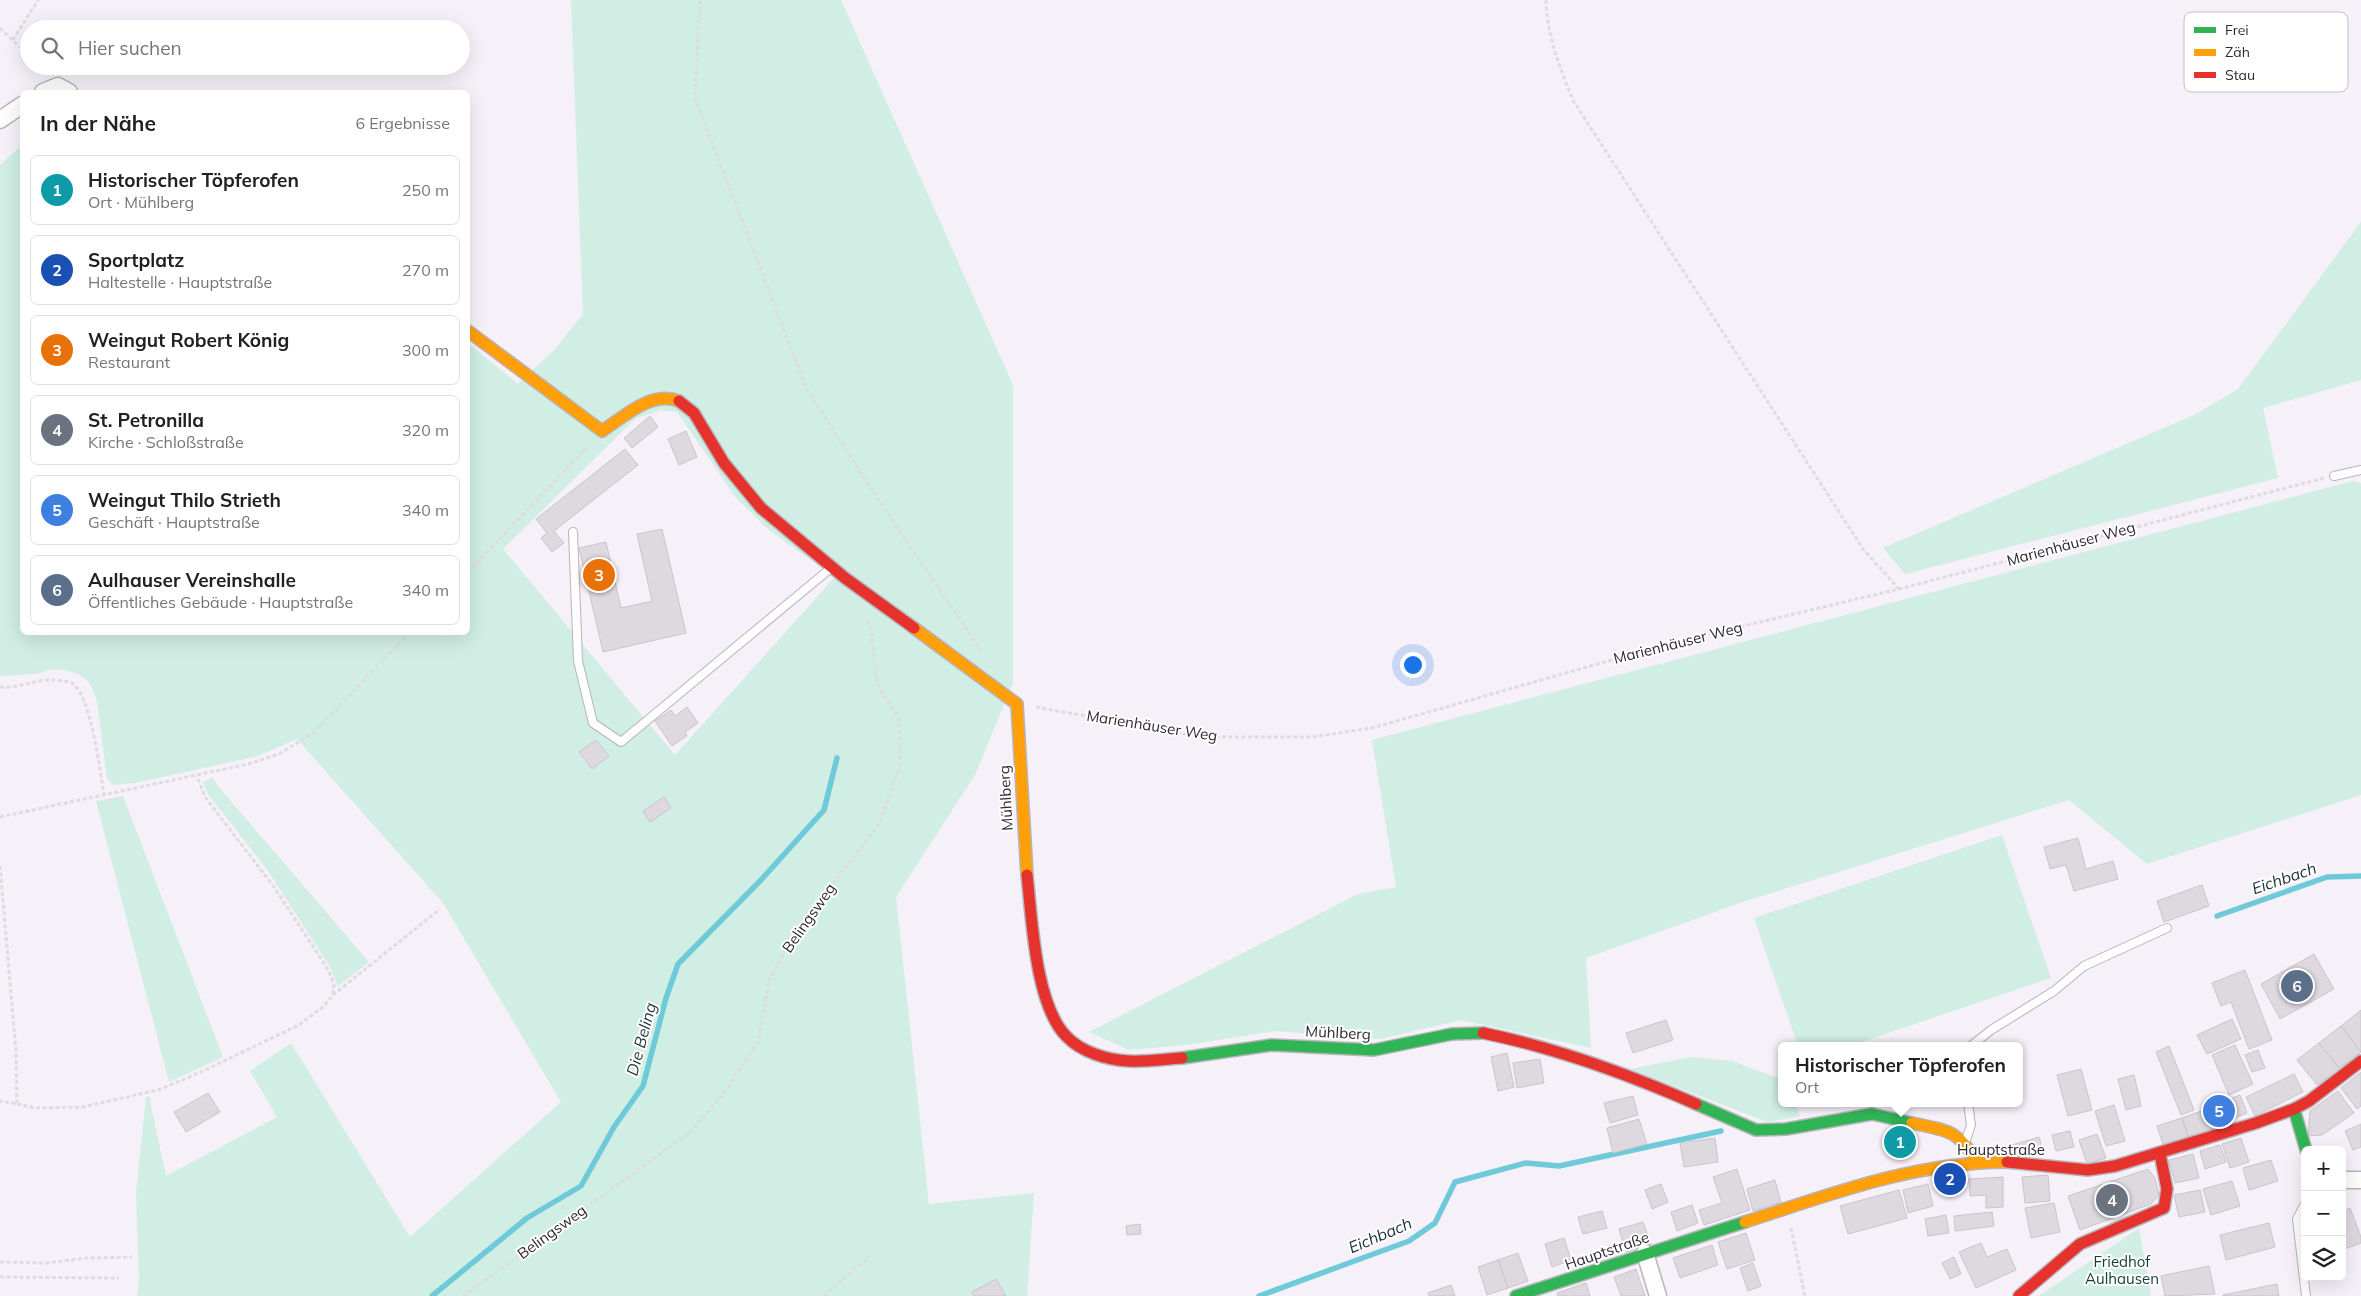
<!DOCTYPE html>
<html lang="de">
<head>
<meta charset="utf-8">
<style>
	body { margin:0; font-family:Mulish,sans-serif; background:#f6f6f6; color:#202124 }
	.controls { position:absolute; right:15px; bottom:15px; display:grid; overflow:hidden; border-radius:8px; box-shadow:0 5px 20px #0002 }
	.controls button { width:45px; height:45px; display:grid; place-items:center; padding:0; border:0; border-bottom:1px solid #e0e0e0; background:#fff; color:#202124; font:25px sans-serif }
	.you { position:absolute; left:1412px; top:664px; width:18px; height:18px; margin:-12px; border:4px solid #fff; border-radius:50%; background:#1a73e8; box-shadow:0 0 0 8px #1a73e833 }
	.badge { display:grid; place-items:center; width:32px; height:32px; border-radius:50%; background:#736f75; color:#fff; font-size:16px; font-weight:700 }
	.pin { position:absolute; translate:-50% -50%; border:2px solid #fff; box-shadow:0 1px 5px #0006 }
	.popup { position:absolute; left:1778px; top:1042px; width:245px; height:65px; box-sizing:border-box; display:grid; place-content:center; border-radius:8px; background:#fff; filter:drop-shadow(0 1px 4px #0005); font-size:16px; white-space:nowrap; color:#757577 }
	.popup b { font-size:19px; color:#202124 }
	.popup::after { content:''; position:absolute; left:50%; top:100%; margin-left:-10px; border:10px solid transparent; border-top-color:#fff }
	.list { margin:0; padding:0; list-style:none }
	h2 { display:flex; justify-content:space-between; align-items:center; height:65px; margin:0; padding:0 20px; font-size:21px }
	h2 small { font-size:16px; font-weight:400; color:#757577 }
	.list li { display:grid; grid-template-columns:32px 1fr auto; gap:15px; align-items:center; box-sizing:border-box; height:70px; margin:0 10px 10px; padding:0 10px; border:1px solid #e0e0e0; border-radius:8px }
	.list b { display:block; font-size:19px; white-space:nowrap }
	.list p { margin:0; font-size:16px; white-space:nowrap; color:#757577 }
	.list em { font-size:16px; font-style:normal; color:#757577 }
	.icon { flex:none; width:28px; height:28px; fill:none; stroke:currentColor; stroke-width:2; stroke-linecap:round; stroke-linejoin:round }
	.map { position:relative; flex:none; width:2361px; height:1296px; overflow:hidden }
	.search { position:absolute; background:#fff; box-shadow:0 5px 20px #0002; left:20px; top:20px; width:450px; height:55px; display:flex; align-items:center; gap:12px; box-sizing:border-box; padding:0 18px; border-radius:28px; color:#757577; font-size:19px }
	.panel { position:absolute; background:#fff; box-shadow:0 5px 20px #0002; left:20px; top:90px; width:450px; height:545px; border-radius:8px }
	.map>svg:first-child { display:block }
</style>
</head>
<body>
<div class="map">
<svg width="2361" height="1296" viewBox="0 0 2361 1296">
	<rect width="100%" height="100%" fill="#f6f0f8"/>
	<g fill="#d0eee3" fill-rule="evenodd">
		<path d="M571 0H841L1013 385V683L975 775 896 897 929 1204 1034 1193 1027 1296H137L139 1280 136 1193 146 1097 149 1096 166 1176 277 1117 250 1071 291 1043 410 1237 561 1102 443 903 297 739 258 756 135 783 113 785 107 778 97 702 90 683 80 675 69 671 53 669 35 674 0 676V165L22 145V632H468V343L518 384 555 349 583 314ZM662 410 677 412 736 498 769 530 835 577 675 755 503 549 636 418Z"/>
		<path d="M2361 222V380L2263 408 2278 478 1905 574 1883 548 2194 415 2238 389Z"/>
		<path d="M2353 481 2361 483V795L2147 864 2069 800 1743 902 1586 958 1591 1048 1461 1020 1380 1039 1275 1031 1187 1045 1129 1050 1089 1032 1358 894 1396 887 1372 740Z"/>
		<path d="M213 777 216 784 369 962 338 986 329 965 268 871 208 794 203 782Z"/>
		<path d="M123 796 223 1057 169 1082 96 801Z"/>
		<path d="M2002 835 2051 978 1850 1046H1798L1754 918Z"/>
		<path d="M1691 1057 1732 1061 1781 1079V1103H1796L1800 1116 1767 1122 1630 1069Z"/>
		<path d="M2139 1228 2151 1296H2039Z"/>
	</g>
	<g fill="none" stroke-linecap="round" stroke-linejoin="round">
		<g stroke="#6ecad9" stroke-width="5.5">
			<path d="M2217 916 2327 877 2361 876"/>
			<path d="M432 1296 527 1218 581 1186 614 1127 643 1086 666 998 678 964 761 880 824 810 837 758"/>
			<path d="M1259 1296 1409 1241 1435 1223 1455 1182 1526 1163 1559 1166 1721 1131"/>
		</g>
	</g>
	<g fill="#ded9df" stroke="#c9c5ca">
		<path d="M650 416 658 427 632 448 624 438Z"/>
		<path d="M686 431 697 457 679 465 668 439Z"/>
		<path d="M625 449 638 465 554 531 564 543 552 552 541 538 547 533 536 519Z"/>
		<path d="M662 529 686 633 603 652 579 548 606 542 621 608 652 601 637 534Z"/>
		<path d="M687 707 698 723 685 732 687 736 672 746 655 721 671 710 675 716Z"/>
		<path d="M596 740 609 756 592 769 579 752Z"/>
		<path d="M664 797 671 808 650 822 643 811Z"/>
		<path d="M2078 838 2086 869 2113 861 2118 879 2074 891 2066 865 2050 869 2044 847Z"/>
		<path d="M2202 885 2209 906 2164 922 2157 901Z"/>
		<path d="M2314 954 2334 989 2280 1019 2261 984Z"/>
		<path d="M2245 970 2272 1040 2249 1049 2231 1002 2221 1006 2212 983Z"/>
		<path d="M2361 1010V1052L2341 1026Z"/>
		<path d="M2232 1019 2241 1039 2207 1054 2197 1035Z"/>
		<path d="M1666 1020 1673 1040 1633 1053 1626 1033Z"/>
		<path d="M2341 1026 2361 1052 2339 1068 2319 1043Z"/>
		<path d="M2319 1043 2339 1068 2317 1085 2297 1060Z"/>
		<path d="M2235 1045 2253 1084 2229 1095 2212 1055Z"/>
		<path d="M2169 1046 2194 1110 2181 1115 2156 1052Z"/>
		<path d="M2258 1050 2265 1068 2252 1072 2245 1055Z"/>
		<path d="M1507 1053 1514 1087 1498 1091 1491 1057Z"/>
		<path d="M1540 1059 1544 1083 1517 1088 1513 1063Z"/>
		<path d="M2081 1069 2092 1110 2068 1116 2057 1075Z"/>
		<path d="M2361 1072V1106L2357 1109 2341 1088Z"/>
		<path d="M2294 1074 2303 1092 2255 1116 2246 1097Z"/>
		<path d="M2134 1075 2141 1106 2126 1110 2118 1079Z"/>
		<path d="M2338 1091 2354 1113 2322 1135 2308 1136 2310 1111Z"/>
		<path d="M208 1093 220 1112 186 1132 174 1112Z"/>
		<path d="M2240 1095 2247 1113 2219 1124 2212 1106Z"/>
		<path d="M1633 1096 1638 1115 1610 1123 1604 1103Z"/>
		<path d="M2114 1105 2125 1141 2106 1146 2095 1111Z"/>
		<path d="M2207 1109 2214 1130 2189 1139 2182 1118Z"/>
		<path d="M2182 1118 2189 1139 2164 1147 2157 1126Z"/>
		<path d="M1639 1119 1647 1144 1613 1153 1607 1128Z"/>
		<path d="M2361 1124V1147L2353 1150 2345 1131Z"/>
		<path d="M2070 1131 2074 1147 2056 1151 2052 1135Z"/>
		<path d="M2097 1134 2106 1158 2087 1164 2079 1140Z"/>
		<path d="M2039 1137 2043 1151 2016 1159 2012 1145Z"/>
		<path d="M1715 1138 1718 1162 1684 1167 1680 1143Z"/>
		<path d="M2241 1138 2249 1162 2230 1168 2222 1144Z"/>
		<path d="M2220 1145 2226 1162 2205 1169 2200 1151Z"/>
		<path d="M2193 1154 2199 1178 2175 1183 2169 1160Z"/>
		<path d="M2271 1160 2278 1181 2249 1190 2243 1168Z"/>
		<path d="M1737 1169 1750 1210 1704 1225 1699 1210 1722 1203 1713 1177Z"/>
		<path d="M2148 1169 2155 1178 2159 1195 2151 1204 2080 1230 2068 1196Z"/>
		<path d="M2048 1175 2050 1201 2025 1203 2022 1177Z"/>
		<path d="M2003 1177V1207L1986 1208V1195L1970 1196 1969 1179Z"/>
		<path d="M1775 1180 1781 1202 1753 1211 1747 1189Z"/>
		<path d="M2232 1181 2240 1206 2211 1215 2203 1189Z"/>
		<path d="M1661 1184 1668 1202 1652 1209 1645 1190Z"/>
		<path d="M1928 1184 1933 1206 1908 1213 1903 1190Z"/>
		<path d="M1899 1190 1907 1218 1848 1234 1840 1206Z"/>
		<path d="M2200 1190 2205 1212 2179 1217 2174 1195Z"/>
		<path d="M2054 1203 2060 1232 2031 1238 2025 1208Z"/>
		<path d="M1692 1205 1698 1223 1677 1231 1671 1212Z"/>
		<path d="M2350 1208 2361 1237V1243L2342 1250V1211Z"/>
		<path d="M1602 1211 1607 1228 1583 1234 1578 1217Z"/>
		<path d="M1992 1212 1994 1226 1955 1231 1954 1216Z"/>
		<path d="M1946 1215 1949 1233 1928 1236 1925 1219Z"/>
		<path d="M1643 1222 1651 1244 1626 1252 1619 1229Z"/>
		<path d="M2269 1223 2275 1247 2226 1260 2220 1235Z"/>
		<path d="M1140 1224 1141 1234 1127 1235 1126 1226Z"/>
		<path d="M1746 1233 1755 1260 1727 1269 1718 1242Z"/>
		<path d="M1564 1238 1571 1260 1552 1267 1545 1244Z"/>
		<path d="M1981 1243 1987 1257 2007 1249 2016 1270 1976 1288 1959 1252Z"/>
		<path d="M1712 1245 1718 1265 1680 1278 1673 1258Z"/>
		<path d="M1518 1253 1528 1281 1508 1288 1498 1260Z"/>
		<path d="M1954 1257 1961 1274 1950 1279 1942 1263Z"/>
		<path d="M1498 1260 1508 1288 1487 1295 1478 1267Z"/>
		<path d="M1753 1263 1761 1286 1748 1291 1740 1268Z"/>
		<path d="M2209 1266 2215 1294 2165 1296 2161 1276Z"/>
		<path d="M1636 1269 1645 1296H1621L1614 1277Z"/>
		<path d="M996 1279 1006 1296H974L972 1292Z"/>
		<path d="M1586 1283 1590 1296H1558L1557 1293Z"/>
		<path d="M2277 1284 2279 1296H2223V1295Z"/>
		<path d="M1451 1285 1455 1296H1429L1428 1293Z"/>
	</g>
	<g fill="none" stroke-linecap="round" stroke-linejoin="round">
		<g stroke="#b8b4ba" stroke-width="10">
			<g id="lane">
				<path d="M2334 476 2361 470"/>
				<path d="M573 532 578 661 593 723 621 742 831 568"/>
				<path d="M1971 1046 1991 1030 2054 991 2084 966 2167 928"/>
				<path d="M1966 1140 1971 1125 1968 1103"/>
				<path d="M2305 1204 2297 1219 2306 1296"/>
			</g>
		</g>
		<g stroke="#b8b4ba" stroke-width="19">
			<g id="street">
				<path d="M43 92 58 86 69 92"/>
				<path d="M0 120 22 105"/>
				<path d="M2342 1180H2361"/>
				<path d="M1645 1253 1658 1296"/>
			</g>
		</g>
		<g stroke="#b8b4ba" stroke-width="14">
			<g id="fast">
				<path d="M1182 1058 1272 1045 1374 1050 1452 1034 1483 1033"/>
				<path d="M1696 1104 1756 1130 1786 1129 1872 1114 1912 1123"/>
				<path d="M2294 1109 2306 1150"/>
				<path d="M1516 1296 1745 1222"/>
			</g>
		</g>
		<g stroke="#b8b4ba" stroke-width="14">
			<g id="slow">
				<path d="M468 331 602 431C624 417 651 390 679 401"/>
				<path d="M914 628 1017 704 1027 875"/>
				<path d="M1912 1123C1948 1131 1957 1129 1977 1162"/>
				<path d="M1745 1222C1831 1194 1915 1162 2007 1162"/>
			</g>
		</g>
		<g stroke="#b8b4ba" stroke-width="14">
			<g id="jam">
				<path d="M679 401 694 413 724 463 761 508 845 578 914 628"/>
				<path d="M1027 875C1032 919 1035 1004 1066 1036 1081 1052 1107 1060 1129 1061 1146 1062 1164 1059 1182 1058"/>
				<path d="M1483 1033C1556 1048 1628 1074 1696 1104"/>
				<path d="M2007 1162 2088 1170 2115 1166 2256 1123 2294 1109 2309 1101 2361 1061"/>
				<path d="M2019 1296 2080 1244 2164 1208 2167 1189 2160 1154"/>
			</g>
		</g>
		<g stroke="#dddcde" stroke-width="3" stroke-dasharray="4 2.5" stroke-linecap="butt">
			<path d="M700 0 695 98 806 388 874 493 982 652"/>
			<path d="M1546 0C1547 36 1560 69 1574 102L1863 549 1899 589"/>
			<path d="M0 28 29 56"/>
			<path d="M13 40 38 0"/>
			<path d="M39 66 45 73"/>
			<path d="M468 572 590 444"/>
			<path d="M0 687C18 689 35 679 53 680 58 680 67 681 72 683 91 694 100 772 104 795"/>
			<path d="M1036 707 1203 737H1312L1372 728 1668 644 1899 589 2324 478"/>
			<path d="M0 817 248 764 279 754 313 733 410 632"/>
			<path d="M0 866 16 1052 17 1104 0 1101"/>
			<path d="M333 995 440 909"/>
			<path d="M17 1104 36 1108 82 1107 158 1090 201 1072 299 1025 323 1007 332 996 334 985 331 976 322 960 274 887 205 797 197 776"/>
			<path d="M1791 1228 1805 1296"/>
			<path d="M0 1262 46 1263 87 1258 132 1257"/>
			<path d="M0 1277 119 1278"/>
			<path d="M463 1296 688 1134 722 1096 758 1042 770 978 792 937 879 824 900 766 899 719 877 683 871 629 866 619"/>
			<path d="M824 1296 870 1256"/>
		</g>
		<use href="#lane" stroke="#fefdfe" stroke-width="8"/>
		<use href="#street" stroke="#fefdfe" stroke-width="16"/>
		<use href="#fast" stroke="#30b455" stroke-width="11"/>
		<use href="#slow" stroke="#ff9f0a" stroke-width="11"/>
		<use href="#jam" stroke="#e5322d" stroke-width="11"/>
	</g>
	<g text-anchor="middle" stroke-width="4" stroke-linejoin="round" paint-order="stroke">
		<g font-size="15" fill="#2d292f" stroke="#fff">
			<text transform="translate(2071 544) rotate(-15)" y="5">Marienhäuser Weg</text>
			<text transform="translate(1678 643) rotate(-14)" y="5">Marienhäuser Weg</text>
			<text transform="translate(1152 726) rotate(9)" y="5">Marienhäuser Weg</text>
			<text transform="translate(1006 798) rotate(-93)" y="5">Mühlberg</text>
			<text transform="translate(809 918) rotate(-55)" y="5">Belingsweg</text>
			<text transform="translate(1338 1033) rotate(3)" y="5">Mühlberg</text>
			<text x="2001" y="1155">Hauptstraße</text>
			<text transform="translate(552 1232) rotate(-36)" y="5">Belingsweg</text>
			<text transform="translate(1607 1251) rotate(-19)" y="5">Hauptstraße</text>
		</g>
		<g font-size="15" fill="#133f2e" stroke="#fff">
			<text x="2122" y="1267">Friedhof<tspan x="2122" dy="17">Aulhausen</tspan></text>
		</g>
		<g font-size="16" font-style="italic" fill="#1a3033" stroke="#fff">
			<text transform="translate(2284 878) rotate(-19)" y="6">Eichbach</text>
			<text transform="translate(641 1039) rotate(-75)" y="6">Die Beling</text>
			<text transform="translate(1380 1235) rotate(-23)" y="6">Eichbach</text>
		</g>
	</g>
	<rect x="2184" y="12" width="164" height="80" rx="8" fill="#fff" stroke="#c0bfc1" stroke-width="1"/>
	<rect x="2194" y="27" width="22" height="6" fill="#30b455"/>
	<rect x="2194" y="49" width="22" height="7" fill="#ff9f0a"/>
	<rect x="2194" y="72" width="22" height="6" fill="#e5322d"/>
	<g font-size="14" fill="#2d292f">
		<text x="2225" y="35">Frei</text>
		<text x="2225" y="57">Zäh</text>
		<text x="2225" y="80">Stau</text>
	</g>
</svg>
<div class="controls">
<button>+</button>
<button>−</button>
<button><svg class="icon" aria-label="layers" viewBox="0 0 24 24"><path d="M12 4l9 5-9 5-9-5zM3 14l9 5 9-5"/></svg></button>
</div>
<div class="you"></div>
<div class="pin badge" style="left:1900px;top:1142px;background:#0f9aa8">1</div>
<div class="popup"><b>Historischer Töpferofen</b>Ort</div>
<div class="pin badge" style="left:1950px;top:1179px;background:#1a4fb4">2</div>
<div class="pin badge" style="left:599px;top:575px;background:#e8710a">3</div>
<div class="pin badge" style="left:2112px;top:1200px;background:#6b7280">4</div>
<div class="pin badge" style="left:2219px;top:1111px;background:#3f7fe0">5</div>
<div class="pin badge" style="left:2297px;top:986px;background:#5c6f8a">6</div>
<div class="search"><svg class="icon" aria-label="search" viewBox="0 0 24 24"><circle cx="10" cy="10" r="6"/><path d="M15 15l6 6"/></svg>Hier suchen</div>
<section class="panel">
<h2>In der Nähe<small>6 Ergebnisse</small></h2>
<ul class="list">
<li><span class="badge" style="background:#0f9aa8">1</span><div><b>Historischer Töpferofen</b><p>Ort · Mühlberg</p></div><em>250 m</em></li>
<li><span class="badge" style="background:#1a4fb4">2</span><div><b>Sportplatz</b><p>Haltestelle · Hauptstraße</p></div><em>270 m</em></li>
<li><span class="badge" style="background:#e8710a">3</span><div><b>Weingut Robert König</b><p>Restaurant</p></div><em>300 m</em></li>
<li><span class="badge" style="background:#6b7280">4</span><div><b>St. Petronilla</b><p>Kirche · Schloßstraße</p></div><em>320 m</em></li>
<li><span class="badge" style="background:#3f7fe0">5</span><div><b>Weingut Thilo Strieth</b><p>Geschäft · Hauptstraße</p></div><em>340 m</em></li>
<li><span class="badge" style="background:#5c6f8a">6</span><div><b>Aulhauser Vereinshalle</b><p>Öffentliches Gebäude · Hauptstraße</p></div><em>340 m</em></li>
</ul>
</section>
</div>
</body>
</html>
